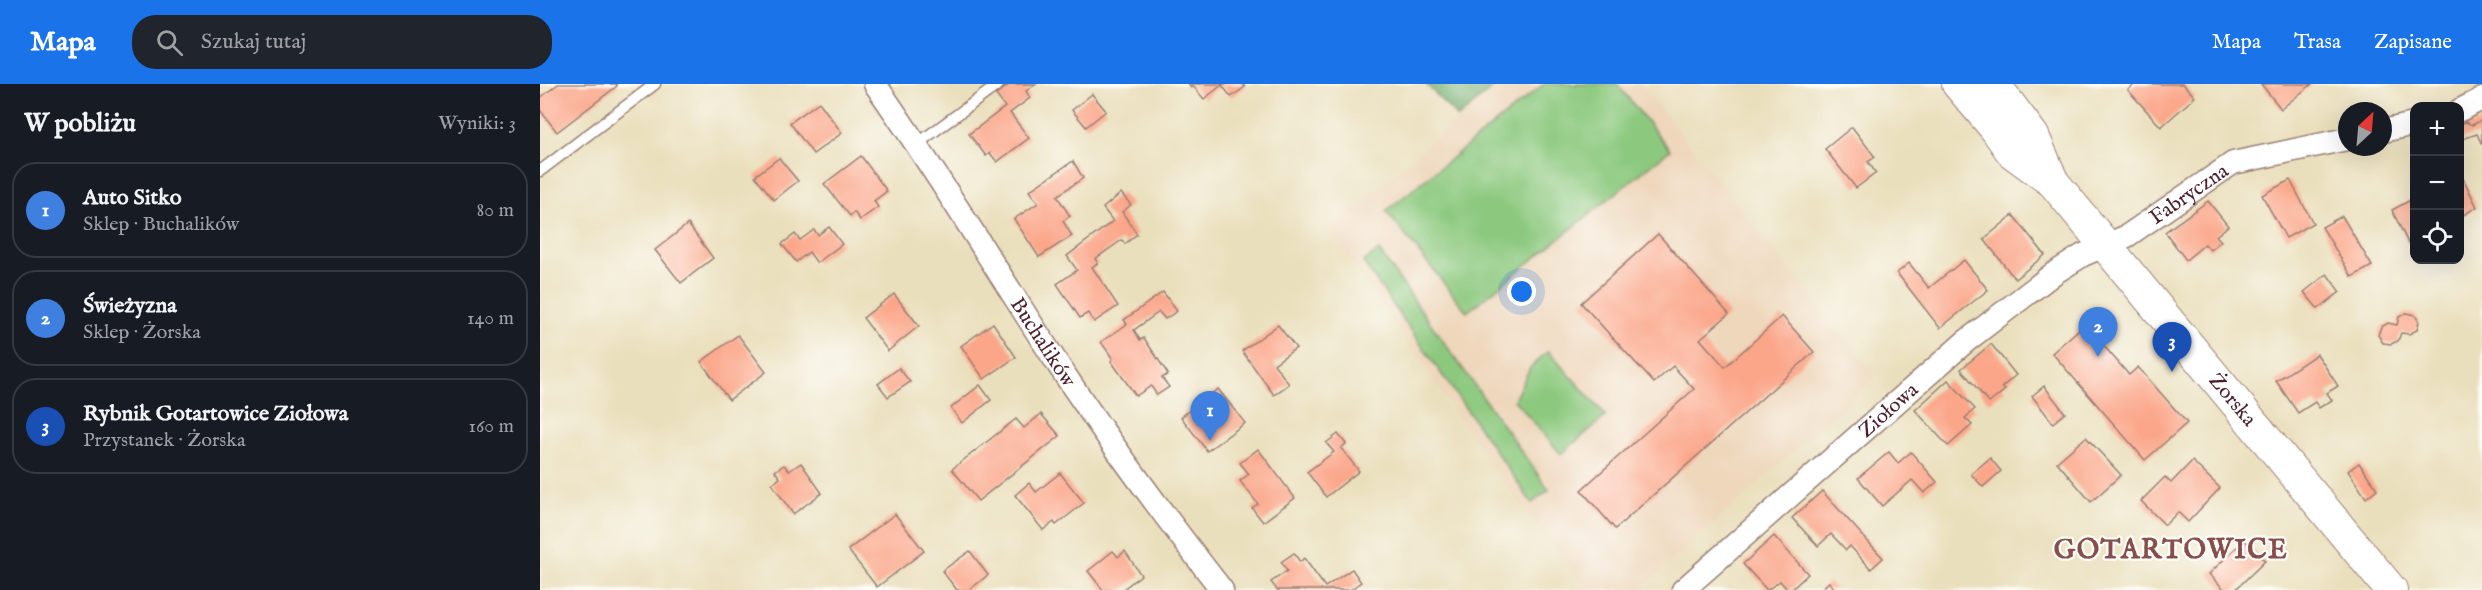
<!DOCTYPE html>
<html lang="pl">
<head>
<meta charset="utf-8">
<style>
	body { margin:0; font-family:"IM FELL English",serif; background:#20242c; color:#f1f3f6 }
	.controls { position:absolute; right:18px; top:18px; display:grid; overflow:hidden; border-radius:12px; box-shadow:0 6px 24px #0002 }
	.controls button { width:54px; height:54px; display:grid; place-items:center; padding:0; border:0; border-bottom:2px solid #363941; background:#171b24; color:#f1f3f6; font:30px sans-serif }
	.compass { position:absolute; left:1798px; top:18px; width:54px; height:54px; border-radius:50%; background:#171b24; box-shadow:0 6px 24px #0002; rotate:26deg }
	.you { position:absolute; left:982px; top:208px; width:21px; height:21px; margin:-15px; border:4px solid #fff; border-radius:50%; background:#1a73e8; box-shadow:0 0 0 9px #1a73e833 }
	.badge { display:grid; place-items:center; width:39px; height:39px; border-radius:50%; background:#1a73e8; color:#fff; font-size:20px; font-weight:700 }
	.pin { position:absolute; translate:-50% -50px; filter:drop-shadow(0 2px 3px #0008) }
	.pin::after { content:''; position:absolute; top:32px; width:21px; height:18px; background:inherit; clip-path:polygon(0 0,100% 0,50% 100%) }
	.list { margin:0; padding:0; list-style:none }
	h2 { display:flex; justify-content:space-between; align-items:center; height:78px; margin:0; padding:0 24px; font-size:26px }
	h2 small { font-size:20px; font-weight:400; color:#9ea1a6 }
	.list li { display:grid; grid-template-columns:39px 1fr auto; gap:18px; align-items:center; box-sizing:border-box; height:96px; margin:0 12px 12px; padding:0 12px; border:2px solid #363941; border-radius:24px }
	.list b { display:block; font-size:22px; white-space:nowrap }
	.list p { margin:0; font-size:20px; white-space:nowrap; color:#9ea1a6 }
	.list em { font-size:20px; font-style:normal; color:#9ea1a6 }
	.icon { flex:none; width:33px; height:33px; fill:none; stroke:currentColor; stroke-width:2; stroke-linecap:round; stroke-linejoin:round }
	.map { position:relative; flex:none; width:1942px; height:506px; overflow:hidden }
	header { display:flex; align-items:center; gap:36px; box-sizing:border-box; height:84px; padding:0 30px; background:#1a73e8; color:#fff }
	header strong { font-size:28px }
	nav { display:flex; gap:33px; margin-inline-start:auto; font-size:21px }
	.search { width:420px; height:54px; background:#20242c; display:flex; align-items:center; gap:15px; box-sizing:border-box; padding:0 21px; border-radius:24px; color:#9ea1a6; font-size:22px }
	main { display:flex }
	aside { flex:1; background:#171b24 }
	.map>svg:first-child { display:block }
</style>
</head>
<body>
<header>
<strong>Mapa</strong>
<div class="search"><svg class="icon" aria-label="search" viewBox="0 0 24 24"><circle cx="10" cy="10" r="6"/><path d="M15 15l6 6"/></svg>Szukaj tutaj</div>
<nav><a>Mapa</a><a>Trasa</a><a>Zapisane</a></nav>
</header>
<main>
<aside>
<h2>W pobliżu<small>Wyniki: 3</small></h2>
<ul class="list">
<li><span class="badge" style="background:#3f7fe0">1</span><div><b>Auto Sitko</b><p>Sklep · Buchalików</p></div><em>80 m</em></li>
<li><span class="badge" style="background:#3f7fe0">2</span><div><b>Świeżyzna</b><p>Sklep · Żorska</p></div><em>140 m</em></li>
<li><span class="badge" style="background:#1a4fb4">3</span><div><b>Rybnik Gotartowice Ziołowa</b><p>Przystanek · Żorska</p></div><em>160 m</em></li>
</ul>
</aside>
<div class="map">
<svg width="1942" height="506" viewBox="0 0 1942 506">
	<rect width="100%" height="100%" fill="#fdfcf7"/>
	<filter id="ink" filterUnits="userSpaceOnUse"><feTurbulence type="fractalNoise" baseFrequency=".0167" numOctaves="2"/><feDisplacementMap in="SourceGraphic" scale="12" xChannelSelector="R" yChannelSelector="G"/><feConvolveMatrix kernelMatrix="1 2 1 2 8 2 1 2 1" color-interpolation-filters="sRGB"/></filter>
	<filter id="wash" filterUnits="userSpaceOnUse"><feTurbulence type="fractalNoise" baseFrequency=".008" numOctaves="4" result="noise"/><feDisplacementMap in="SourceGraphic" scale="24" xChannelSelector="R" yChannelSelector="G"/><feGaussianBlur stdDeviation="1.35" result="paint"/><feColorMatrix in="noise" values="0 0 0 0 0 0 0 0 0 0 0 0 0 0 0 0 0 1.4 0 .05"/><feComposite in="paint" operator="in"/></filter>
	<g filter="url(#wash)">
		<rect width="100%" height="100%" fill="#eadfbc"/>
		<path fill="#eed7bb" d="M957 0H1101L1336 293 1100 506H1047L969 406 790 146Z"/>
		<g fill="#8cc97f" stroke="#6b7455" stroke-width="1.5">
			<path d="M1004 0H1077L1130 66 927 228 846 127Z"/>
			<path d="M839 167 1009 406 992 419 823 178Z"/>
			<path d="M1008 267 1066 332 1021 370 974 316 990 284Z"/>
		</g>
		<path fill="#71ad6e" stroke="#5e664c" stroke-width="1.5" d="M886 0H957L918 34Z"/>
		<g id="blocks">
			<g fill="#fba689">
				<path d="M18 0H76L77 2 17 48 0 26V14Z"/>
				<path d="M470 0H496L486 7 490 14 470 29 489 54 457 78 450 69 446 72 429 50 465 23 456 11Z"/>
				<path d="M648 0H702L705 3 691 13 682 1 664 15 653 2 651 4Z"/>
				<path d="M1595 0H1643L1655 13 1621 43 1588 6Z"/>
				<path d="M1721 0H1772L1741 25Z"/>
				<path d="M552 10 566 27 546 43 532 26Z"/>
				<path d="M279 18 302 49 273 70 250 39Z"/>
				<path d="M1942 36V61L1937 50 1920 56V40L1926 38 1932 41Z"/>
				<path d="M1312 43 1335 73 1328 78 1336 89 1316 104 1285 65Z"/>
				<path d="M321 72 347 107 334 117 338 123 320 136 314 128 310 132 284 100Z"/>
				<path d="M239 74 258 97 234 116 215 92Z"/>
				<path d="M533 77 543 94 517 112 530 132 523 137 532 152 499 173 474 135 498 119 489 107Z"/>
				<path d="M1920 88 1937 123 1920 133Z"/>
				<path d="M1750 96 1773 139 1746 154 1722 111Z"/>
				<path d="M581 109 591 121 582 128 597 150 585 160 582 156 555 175 558 179 552 183 578 222 554 238 548 229 540 234 517 200 537 186 527 172 573 137 563 124Z"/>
				<path d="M1874 114V156L1868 159 1852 126Z"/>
				<path d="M1668 117 1688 142 1676 152 1681 157 1670 166 1665 160 1646 176 1625 148Z"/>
				<path d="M1473 131 1505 171 1475 195 1444 155Z"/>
				<path d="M1802 132 1832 182 1812 193 1782 143Z"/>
				<path d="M148 140 173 174 141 199 115 166Z"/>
				<path d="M289 143 302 160 277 179 269 168 256 178 242 160 255 150 260 156 274 146 278 151Z"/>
				<path d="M1118 150 1189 230 1160 255 1185 283 1242 232 1274 268 1075 445 1041 406 1154 305 1133 282 1114 299 1041 219Z"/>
				<path d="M1424 176 1448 206 1400 244 1357 189 1369 179 1389 204Z"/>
				<path d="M1787 190 1800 208 1778 225 1764 208Z"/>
				<path d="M623 208 637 227 625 235 619 228 594 246 600 256 604 254 628 290 622 294 629 303 617 311 611 302 596 312 571 277 573 275 561 258 587 240 584 236Z"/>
				<path d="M354 210 379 242 348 267 323 234Z"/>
				<path d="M1866 229 1875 231 1879 238 1877 246 1869 250 1861 249 1858 257 1851 260 1843 259 1838 251 1841 243 1848 239 1857 241 1859 233Z"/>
				<path d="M453 239 476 273 444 295 421 262Z"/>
				<path d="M1545 240 1589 291 1598 283 1647 339 1605 376 1512 269Z"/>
				<path d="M738 241 756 264 734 280 749 300 734 311 702 267Z"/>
				<path d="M198 251 226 288 189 316 161 278Z"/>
				<path d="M1451 260 1476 291 1462 303 1465 306 1449 319 1421 285Z"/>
				<path d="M1777 270 1798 302 1787 309 1792 316 1779 324 1775 318 1758 329 1736 297Z"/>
				<path d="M359 284 370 298 348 313 338 300Z"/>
				<path d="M1408 296 1435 325 1425 334 1432 341 1408 362 1375 326Z"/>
				<path d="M440 301 451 316 422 339 411 324Z"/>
				<path d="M1504 302 1525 329 1513 339 1492 312Z"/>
				<path d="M678 305 705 339 667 367 641 333Z"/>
				<path d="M501 330 520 352 438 417 412 385 476 335 484 344Z"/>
				<path d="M798 350 806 360 801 364 819 387 786 413 767 388 794 368 786 359Z"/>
				<path d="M1546 353 1581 391 1551 418 1517 378Z"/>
				<path d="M718 365 755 414 723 438 712 424 718 420 700 397 709 390 700 379Z"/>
				<path d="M1349 368 1358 379 1371 368 1397 398 1384 409 1372 396 1342 422 1318 394Z"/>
				<path d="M1450 374 1461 387 1443 403 1431 390Z"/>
				<path d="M1652 377 1680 404 1648 438 1638 428 1625 441 1601 417 1625 393 1631 399Z"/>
				<path d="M261 379 282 409 253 430 232 400 240 394 235 387 244 381 249 387Z"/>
				<path d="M1819 379 1837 405 1826 414 1808 387Z"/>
				<path d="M520 389 544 419 516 441 514 438 503 446 475 411 489 399 496 408Z"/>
				<path d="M1282 407 1343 474 1331 485 1310 462 1306 466 1291 450 1278 462 1252 434Z"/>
				<path d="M355 430 384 467 337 503 308 466Z"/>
				<path d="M1234 452 1268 490 1251 506H1248L1240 497 1227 506 1203 480Z"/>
				<path d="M1704 456 1725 477 1695 506H1685L1669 490Z"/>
				<path d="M430 467 448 491 429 506H417L402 487Z"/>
				<path d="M573 467 578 473 585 467 601 491 582 506H563L548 487Z"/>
				<path d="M754 469 760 478 764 474 785 503 812 485 821 498 810 506H737L731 498 747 487 741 478Z"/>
				<path d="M1289 498 1296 506H1280Z"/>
			</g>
		</g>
	</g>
	<g filter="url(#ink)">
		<use href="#blocks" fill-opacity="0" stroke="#9a7f74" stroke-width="1.5"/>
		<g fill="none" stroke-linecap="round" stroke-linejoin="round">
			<g stroke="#9a7f74" stroke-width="13">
				<g id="service">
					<path d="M377 60 459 0"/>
					<path d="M0 87 115 0"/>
				</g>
			</g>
			<g stroke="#9a7f74" stroke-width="25">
				<g id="minor">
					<path id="s1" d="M335 0C400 92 457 188 519 282 570 359 625 433 682 506"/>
					<path d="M1920 26 1942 15"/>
					<path d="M1843 47 1874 40"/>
					<path id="s2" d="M1143 506 1425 258 1513 190 1543 171 1587 152 1693 79 1807 55"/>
				</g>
			</g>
			<g stroke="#9a7f74" stroke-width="34">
				<g id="secondary">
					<path id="s3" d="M1418 0 1456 45 1472 68 1513 98 1851 506"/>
					<path d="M1454 0 1493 52 1512 96"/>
				</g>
			</g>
			<use href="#service" stroke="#fff" stroke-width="10"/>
			<use href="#minor" stroke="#fff" stroke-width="22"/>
			<use href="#secondary" stroke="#fff" stroke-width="32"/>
		</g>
	</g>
	<g text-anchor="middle" stroke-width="4.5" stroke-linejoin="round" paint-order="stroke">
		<g font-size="21" fill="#4a1f2b" stroke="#fdfcf7">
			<text dy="7" stroke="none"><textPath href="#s2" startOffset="645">Fabryczna</textPath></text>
			<text dy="7" stroke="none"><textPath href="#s1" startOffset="308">Buchalików</textPath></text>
			<text dy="7" stroke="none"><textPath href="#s3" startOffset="420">Żorska</textPath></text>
			<text dy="7" stroke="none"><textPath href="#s2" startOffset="273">Ziołowa</textPath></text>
		</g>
		<g font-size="27" font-weight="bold" letter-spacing="1.5" fill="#884e4c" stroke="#fdfcf7">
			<text x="1631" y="474">GOTARTOWICE</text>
		</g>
	</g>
</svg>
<div class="controls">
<button>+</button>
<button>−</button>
<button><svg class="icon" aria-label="locate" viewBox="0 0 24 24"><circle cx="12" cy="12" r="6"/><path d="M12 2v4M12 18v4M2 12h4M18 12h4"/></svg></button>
</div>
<svg class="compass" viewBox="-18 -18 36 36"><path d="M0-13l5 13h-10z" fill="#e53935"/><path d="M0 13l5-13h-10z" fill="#9ea1a6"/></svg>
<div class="you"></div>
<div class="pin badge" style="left:670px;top:357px;background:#3f7fe0">1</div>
<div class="pin badge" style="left:1558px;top:273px;background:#3f7fe0">2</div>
<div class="pin badge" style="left:1632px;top:288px;background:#1a4fb4">3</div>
</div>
</main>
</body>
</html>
